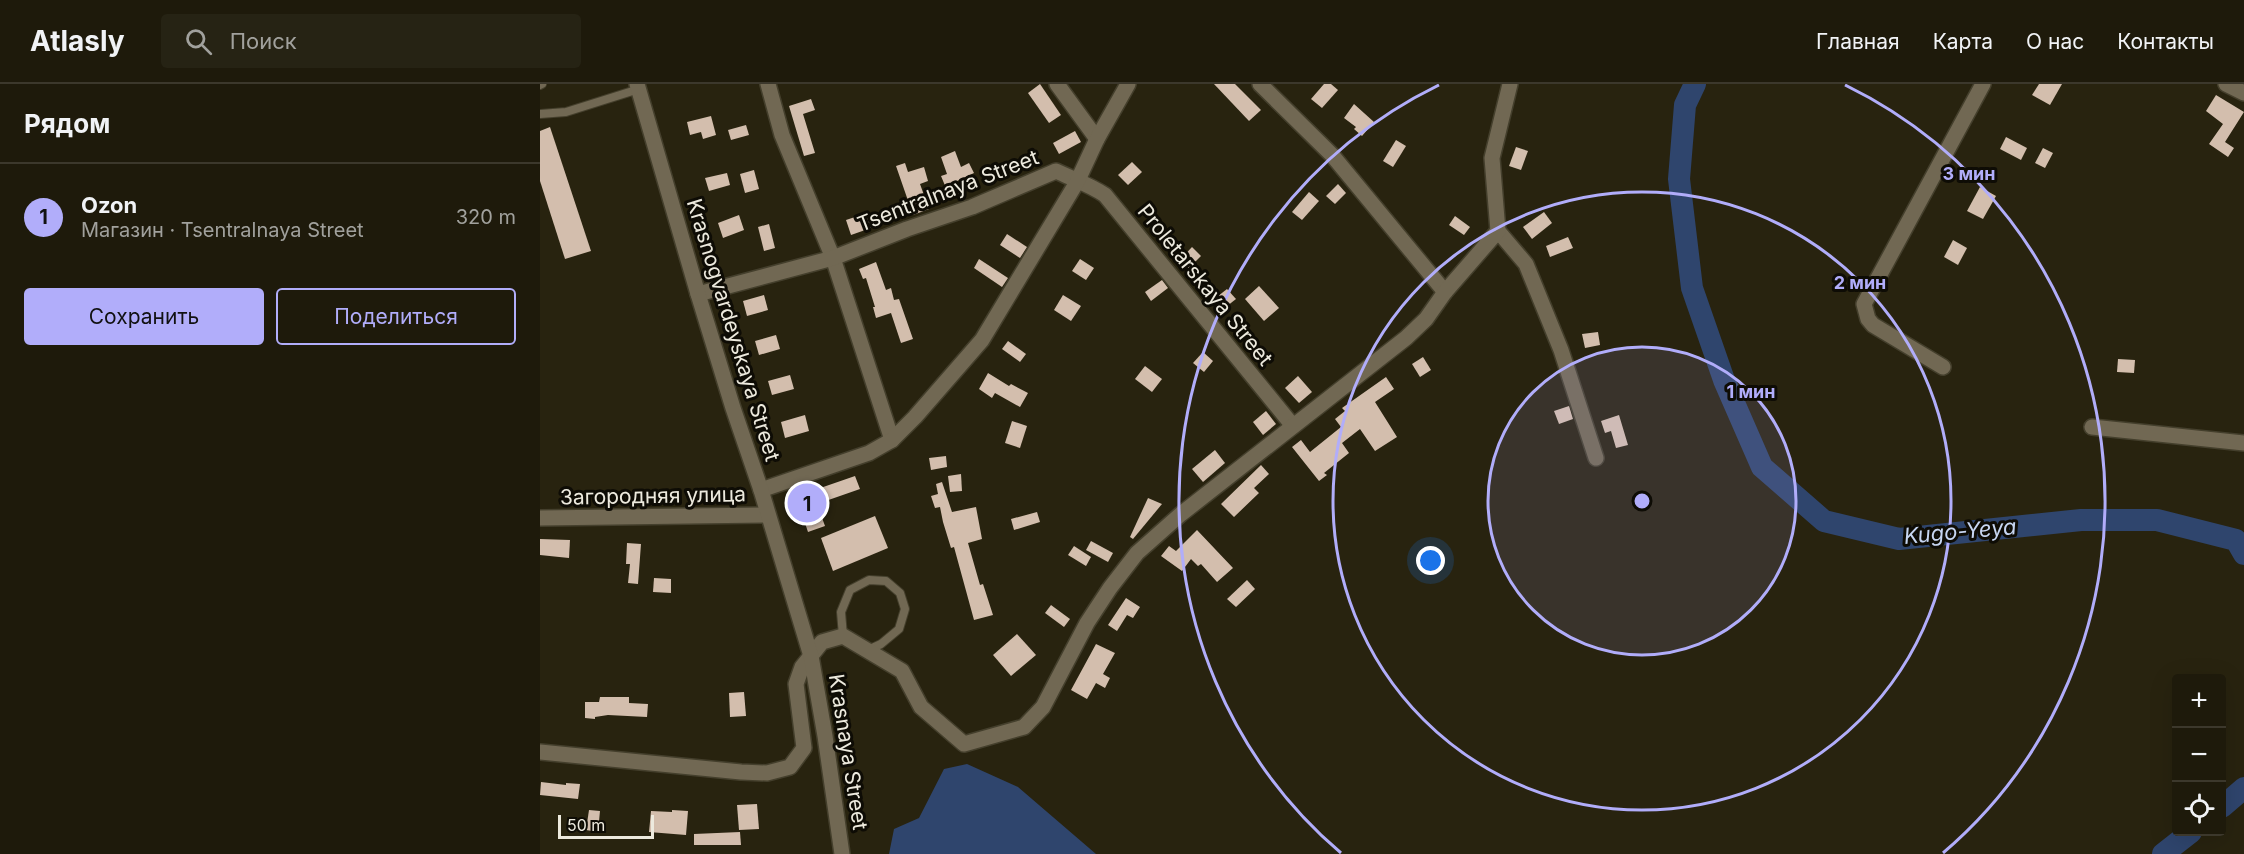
<!DOCTYPE html>
<html lang="ru">
<head>
<meta charset="utf-8">
<style>
	body { margin:0; font-family:Inter,sans-serif; background:#262314; color:#f1f3f6 }
	.controls { position:absolute; right:18px; bottom:18px; display:grid; overflow:hidden; border-radius:6px; box-shadow:0 6px 24px #0002 }
	.controls button { width:54px; height:54px; display:grid; place-items:center; padding:0; border:0; border-bottom:2px solid #3c382c; background:#1e1a0b; color:#f1f3f6; font:30px sans-serif }
	.scale { position:absolute; left:18px; bottom:15px; width:96px; box-sizing:border-box; padding-left:6px; border:3px solid #edeade; border-top:0; font-size:16px; line-height:21px; white-space:nowrap; color:#edeade; -webkit-text-stroke:4px #0e0c05; paint-order:stroke }
	.you { position:absolute; left:891px; top:477px; width:21px; height:21px; margin:-15px; border:4px solid #fff; border-radius:50%; background:#1a73e8; box-shadow:0 0 0 9px #1a73e833 }
	.badge { display:grid; place-items:center; width:39px; height:39px; border-radius:50%; background:#b1adfa; color:#111; font-size:20px; font-weight:700 }
	.pin { position:absolute; translate:-50% -50%; border:3px solid #fff; box-shadow:0 2px 6px #0006 }
	.list { margin:0; padding:0; list-style:none }
	h2 { display:flex; justify-content:space-between; align-items:center; height:78px; margin:0; padding:0 24px; font-size:26px }
	h2 small { font-size:20px; font-weight:400; color:#a1a19d }
	.list li { display:grid; grid-template-columns:39px 1fr auto; gap:18px; align-items:center; box-sizing:border-box; height:108px; padding:0 24px; border-top:2px solid #3c382c }
	.list b { display:block; font-size:22px; white-space:nowrap }
	.list p { margin:0; font-size:20px; white-space:nowrap; color:#a1a19d }
	.list em { font-size:20px; font-style:normal; color:#a1a19d }
	.actions { display:flex; gap:12px; padding:18px 24px }
	.actions a { flex:1; padding:14px 0; border:2px solid #b1adfa; border-radius:6px; text-align:center; font-size:21px; color:#b1adfa }
	.actions .main { background:#b1adfa; color:#111 }
	.icon { flex:none; width:33px; height:33px; fill:none; stroke:currentColor; stroke-width:2; stroke-linecap:round; stroke-linejoin:round }
	.map { position:relative; flex:none; width:1704px; height:770px; overflow:hidden }
	header { display:flex; align-items:center; gap:36px; box-sizing:border-box; height:84px; padding:0 30px; background:#1e1a0b; border-bottom:2px solid #3c382c }
	header strong { font-size:28px }
	nav { display:flex; gap:33px; margin-inline-start:auto; font-size:21px }
	.search { width:420px; height:54px; background:#262314; display:flex; align-items:center; gap:15px; box-sizing:border-box; padding:0 21px; border-radius:6px; color:#a1a19d; font-size:22px }
	main { display:flex }
	aside { flex:1; background:#1e1a0b }
	.map>svg:first-child { display:block }
</style>
</head>
<body>
<header>
<strong>Atlasly</strong>
<div class="search"><svg class="icon" aria-label="search" viewBox="0 0 24 24"><circle cx="10" cy="10" r="6"/><path d="M15 15l6 6"/></svg>Поиск</div>
<nav><a>Главная</a><a>Карта</a><a>О нас</a><a>Контакты</a></nav>
</header>
<main>
<aside>
<h2>Рядом<small></small></h2>
<ul class="list">
<li><span class="badge">1</span><div><b>Ozon</b><p>Магазин · Tsentralnaya Street</p></div><em>320 m</em></li>
</ul>
<div class="actions"><a class="main">Сохранить</a><a>Поделиться</a></div>
</aside>
<div class="map">
<svg width="1704" height="770" viewBox="0 0 1704 770">
	<rect width="100%" height="100%" fill="#28230f"/>
	<path fill="#2f456d" d="M427 680 478 703 556 770H349L354 745 379 734 404 685Z"/>
	<g fill="none" stroke-linecap="round" stroke-linejoin="round">
		<g stroke="#2f456d" stroke-width="22">
			<path d="M1155 0 1145 21 1139 95 1152 204 1184 296 1222 383 1284 437 1359 455 1541 436H1617L1696 456 1704 470"/>
			<path d="M1682 723 1704 704"/>
			<path d="M1623 770 1651 748"/>
		</g>
	</g>
	<g fill="#d3bead">
		<path d="M500 0 521 31 509 39 488 9Z"/>
		<path d="M674 0H695L721 26 709 37Z"/>
		<path d="M784 0H791L798 6 782 24 771 15Z"/>
		<path d="M1499 0H1522L1510 21 1492 11Z"/>
		<path d="M1676 11 1704 28 1685 58 1694 64 1688 73 1669 60 1683 40 1666 27Z"/>
		<path d="M271 15 275 26 263 30 275 69 264 72 249 22Z"/>
		<path d="M814 20 834 38 822 52 814 45 816 43 804 34Z"/>
		<path d="M171 32 176 51 163 55 161 48 150 51 147 38Z"/>
		<path d="M206 41 209 51 191 56 188 46Z"/>
		<path d="M10 43 51 167 25 175 0 97V47Z"/>
		<path d="M535 47 541 58 519 70 513 59Z"/>
		<path d="M1466 53 1487 64 1481 76 1460 65Z"/>
		<path d="M856 56 866 62 853 83 843 77Z"/>
		<path d="M976 63 988 67 981 86 969 82Z"/>
		<path d="M1503 64 1513 69 1505 84 1495 79Z"/>
		<path d="M415 67 421 83 429 79 434 89 415 98 420 112 411 116 401 92 407 90 401 73Z"/>
		<path d="M592 78 602 88 588 101 578 91Z"/>
		<path d="M365 79 368 88 384 83 388 97 380 100 389 125 373 131 356 82Z"/>
		<path d="M214 86 219 105 205 109 200 90Z"/>
		<path d="M187 89 190 101 169 107 165 94Z"/>
		<path d="M798 100 806 109 795 120 786 112Z"/>
		<path d="M1440 103 1456 112 1443 135 1427 127Z"/>
		<path d="M769 108 779 117 762 136 752 128Z"/>
		<path d="M1004 128 1012 139 992 155 983 143Z"/>
		<path d="M327 129 331 144 311 151 306 136Z"/>
		<path d="M199 131 204 146 183 154 178 139Z"/>
		<path d="M915 132 930 143 924 151 909 141Z"/>
		<path d="M229 140 235 164 224 167 218 143Z"/>
		<path d="M467 150 487 163 480 174 460 161Z"/>
		<path d="M1028 153 1033 164 1010 173 1006 162Z"/>
		<path d="M1413 156 1427 164 1418 181 1404 173Z"/>
		<path d="M652 163 661 172 648 185 639 177Z"/>
		<path d="M439 175 468 194 462 203 434 184Z"/>
		<path d="M540 175 554 184 546 196 532 187Z"/>
		<path d="M336 178 346 206 351 204 354 216 359 215 373 255 361 259 351 229 336 234 333 223H335L326 194 323 195 319 185Z"/>
		<path d="M622 196 628 204 611 217 605 208Z"/>
		<path d="M719 202 739 224 724 237 705 215Z"/>
		<path d="M687 205 696 215 682 226 673 216Z"/>
		<path d="M224 211 228 226 207 232 203 217Z"/>
		<path d="M523 211 541 222 531 237 514 226Z"/>
		<path d="M1058 248 1060 261 1045 264 1042 250Z"/>
		<path d="M236 251 240 265 219 271 215 257Z"/>
		<path d="M468 257 486 270 480 278 462 265Z"/>
		<path d="M663 268 673 277 664 288 653 279Z"/>
		<path d="M883 273 891 286 880 293 872 280Z"/>
		<path d="M1578 275 1595 276 1594 289 1577 288Z"/>
		<path d="M605 282 622 295 612 308 595 295Z"/>
		<path d="M448 289 469 302 471 300 488 309 480 323 455 309 452 314 439 305Z"/>
		<path d="M250 291 254 305 232 311 228 297Z"/>
		<path d="M758 292 772 308 759 319 745 304Z"/>
		<path d="M846 293 854 305 835 318 857 353 835 367 820 345 802 359 809 369 784 389 787 391 779 397 752 363 761 356 770 368 801 343 795 335 805 327 802 324Z"/>
		<path d="M1029 322 1033 335 1019 340 1014 327Z"/>
		<path d="M726 327 736 340 723 351 713 338Z"/>
		<path d="M265 331 269 347 245 354 241 338Z"/>
		<path d="M1079 331 1088 361 1076 364 1071 347 1065 349 1061 337Z"/>
		<path d="M472 337 487 342 480 364 465 359Z"/>
		<path d="M675 366 685 379 663 398 652 385Z"/>
		<path d="M406 372 407 383 391 386 389 374Z"/>
		<path d="M721 381 729 390 714 404 719 409 694 433 681 420Z"/>
		<path d="M421 390 422 407 410 408 408 392Z"/>
		<path d="M315 392 320 405 277 420 285 442 268 448 260 424 263 410Z"/>
		<path d="M402 398 412 428 436 423 442 455 428 459 440 501 443 500 453 531 434 536 414 463 411 464 403 438 400 423 395 424 391 412 398 410 396 400Z"/>
		<path d="M608 414 622 420 593 455 590 453Z"/>
		<path d="M497 428 500 438 474 446 471 435Z"/>
		<path d="M335 432 348 464 293 487 281 454Z"/>
		<path d="M657 446 693 484 677 498 661 480 658 482 651 475 642 487 621 472 629 462 636 467Z"/>
		<path d="M0 455 30 456 29 474 0 471Z"/>
		<path d="M551 457 573 469 568 478 546 466Z"/>
		<path d="M87 459 101 460 98 500 88 499 90 480H86Z"/>
		<path d="M534 462 551 473 546 482 528 471Z"/>
		<path d="M114 494 131 495V509L113 508Z"/>
		<path d="M707 496 715 505 696 523 687 515Z"/>
		<path d="M586 514 600 523 593 534 587 531 577 547 568 541Z"/>
		<path d="M511 521 530 535 524 543 505 529Z"/>
		<path d="M477 550 496 571 471 592 453 571Z"/>
		<path d="M556 560 575 569 563 590 570 594 565 604 556 599 547 615 531 606Z"/>
		<path d="M204 608 206 632 190 633 189 609Z"/>
		<path d="M60 613H89V619L108 620 107 633 68 631 55 633V635L45 634V618H59Z"/>
		<path d="M1 698 26 701V699L40 700 38 715 0 711Z"/>
		<path d="M217 720 219 745 199 746 197 721Z"/>
		<path d="M49 726 60 727 58 748 46 746Z"/>
		<path d="M132 726 148 727 146 751 109 748 111 727 132 728Z"/>
		<path d="M200 748 201 761H154V750Z"/>
	</g>
	<g fill="none" stroke-linecap="round" stroke-linejoin="round">
		<g stroke="#443f2c" stroke-width="10">
			<g id="service">
				<path d="M0 1 2 0"/>
				<path d="M0 30 26 28 99 5"/>
				<path d="M303 552 301 528 310 506 329 496 346 497 360 509 365 525 359 545 341 560 328 566"/>
			</g>
		</g>
		<g stroke="#443f2c" stroke-width="18">
			<g id="minor">
				<path d="M228 0 242 51 293 174 352 356"/>
				<path d="M517 0 557 55"/>
				<path d="M720 0 792 71 905 208"/>
				<path d="M970 0 952 74 958 147 986 180 1021 266 1056 374"/>
				<path d="M1686 0 1704 9"/>
				<path d="M158 210 293 174 367 145 432 123 516 87C533 95 550 101 565 111L753 342"/>
				<path d="M1403 283 1333 241 1328 235 1324 220 1443 0"/>
				<path d="M1552 343 1704 359"/>
				<path d="M221 406 329 369 352 356 375 333 442 256 537 98 557 55 588 0"/>
				<path d="M0 434 227 431"/>
				<path d="M0 668 201 688 227 689 250 683 264 664 256 600 262 583 282 558 303 552 362 587 381 623 424 660 484 643 503 623 547 539 570 504 597 469 641 430 866 254 886 235 905 208 958 147"/>
			</g>
		</g>
		<g stroke="#443f2c" stroke-width="18">
			<path id="tertiary" d="M97 0 158 210 193 324 221 406 271 572 285 652 302 770"/>
		</g>
		<use href="#service" stroke="#716853" stroke-width="8"/>
		<use href="#minor" stroke="#716853" stroke-width="15"/>
		<use href="#tertiary" stroke="#716853" stroke-width="15"/>
	</g>
	<circle cx="1102" cy="417" r="154" fill="#b1adfa" fill-opacity=".12"/>
	<g fill="none" stroke="#b1adfa" stroke-width="3">
		<circle cx="1102" cy="417" r="154"/>
		<circle cx="1102" cy="417" r="309"/>
		<path d="M801 769A463 463 0 0 1 899 1M1305 1A463 463 0 0 1 1403 769"/>
	</g>
	<g text-anchor="middle" stroke-width="6" stroke-linejoin="round" paint-order="stroke">
		<g font-size="21" fill="#edeade" stroke="#0e0c05">
			<text transform="translate(408 107) rotate(-21)" y="7">Tsentralnaya Street</text>
			<text transform="translate(665 201) rotate(51)" y="7">Proletarskaya Street</text>
			<text transform="translate(193 246) rotate(73)" y="7">Krasnogvardeyskaya Street</text>
			<text transform="translate(113 412) rotate(-1)" y="7">Загородняя улица</text>
			<text transform="translate(308 668) rotate(81)" y="7">Krasnaya Street</text>
		</g>
		<g font-size="22" font-style="italic" fill="#c7d6f2" stroke="#0e0c05">
			<text transform="translate(1420 447) rotate(-5)" y="8">Kugo-Yeya</text>
		</g>
	</g>
	<circle cx="1102" cy="417" r="9" fill="#b1adfa" stroke="#0e0c05" stroke-width="3"/>
	<g font-size="18" text-anchor="middle" font-weight="bold" fill="#b1adfa" stroke="#0e0c05" stroke-width="6" stroke-linejoin="round" paint-order="stroke">
		<text x="1429" y="96">3 мин</text>
		<text x="1320" y="205">2 мин</text>
		<text x="1211" y="314">1 мин</text>
	</g>
</svg>
<div class="controls">
<button>+</button>
<button>−</button>
<button><svg class="icon" aria-label="locate" viewBox="0 0 24 24"><circle cx="12" cy="12" r="6"/><path d="M12 2v4M12 18v4M2 12h4M18 12h4"/></svg></button>
</div>
<div class="scale">50 m</div>
<div class="you"></div>
<div class="pin badge" style="left:267px;top:419px">1</div>
</div>
</main>
</body>
</html>
